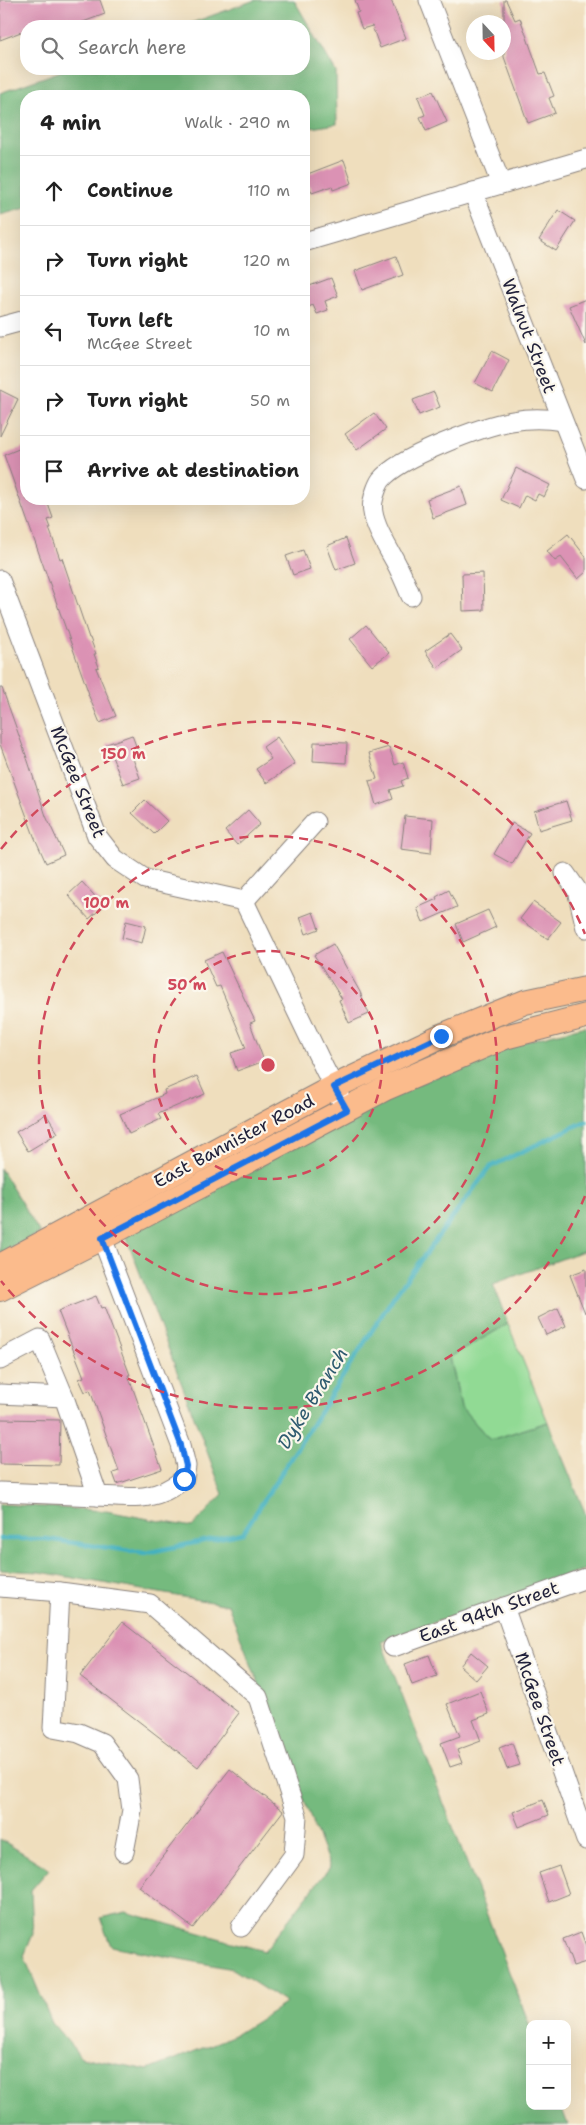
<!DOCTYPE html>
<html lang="en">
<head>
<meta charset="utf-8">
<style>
	body { margin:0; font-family:"Shantell Sans",sans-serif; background:#f2f2f2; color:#222 }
	.controls { position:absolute; right:15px; bottom:15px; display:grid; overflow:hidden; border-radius:10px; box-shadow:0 5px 20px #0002 }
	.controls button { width:45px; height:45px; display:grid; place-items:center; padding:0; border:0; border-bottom:1px solid #e0e0e0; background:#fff; color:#222; font:25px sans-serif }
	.compass { position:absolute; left:466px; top:15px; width:45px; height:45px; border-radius:50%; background:#fff; box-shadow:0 5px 20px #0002; rotate:158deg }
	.stop { position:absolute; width:15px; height:15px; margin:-11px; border:4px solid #1a73e8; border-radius:50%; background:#fff }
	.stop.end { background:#1a73e8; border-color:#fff; box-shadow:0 1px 5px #0008 }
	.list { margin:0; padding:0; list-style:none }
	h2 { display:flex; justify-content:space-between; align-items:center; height:65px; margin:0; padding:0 20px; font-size:21px }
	h2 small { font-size:16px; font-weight:400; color:#767676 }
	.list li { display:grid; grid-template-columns:32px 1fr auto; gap:15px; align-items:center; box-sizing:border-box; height:70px; padding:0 20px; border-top:1px solid #e0e0e0 }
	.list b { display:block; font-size:19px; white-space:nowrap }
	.list p { margin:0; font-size:16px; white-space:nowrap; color:#767676 }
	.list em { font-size:16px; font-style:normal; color:#767676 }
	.icon { flex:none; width:28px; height:28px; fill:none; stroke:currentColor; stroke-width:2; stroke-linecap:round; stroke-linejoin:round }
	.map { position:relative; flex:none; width:586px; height:2125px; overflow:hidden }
	.search { position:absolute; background:#fff; box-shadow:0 5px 20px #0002; left:20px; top:20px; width:290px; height:55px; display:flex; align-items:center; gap:12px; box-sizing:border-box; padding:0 18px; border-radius:20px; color:#767676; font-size:19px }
	.panel { position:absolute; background:#fff; box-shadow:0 5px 20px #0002; left:20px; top:90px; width:290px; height:415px; border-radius:20px }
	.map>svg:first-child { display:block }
</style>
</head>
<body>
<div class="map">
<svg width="586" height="2125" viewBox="0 0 586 2125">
	<rect width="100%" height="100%" fill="#fbf7ec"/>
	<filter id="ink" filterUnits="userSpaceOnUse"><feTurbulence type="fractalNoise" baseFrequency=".02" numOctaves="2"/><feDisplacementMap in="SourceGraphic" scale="10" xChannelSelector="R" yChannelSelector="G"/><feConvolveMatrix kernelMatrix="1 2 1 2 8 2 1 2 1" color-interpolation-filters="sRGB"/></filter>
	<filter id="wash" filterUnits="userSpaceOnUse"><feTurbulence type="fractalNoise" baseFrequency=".0096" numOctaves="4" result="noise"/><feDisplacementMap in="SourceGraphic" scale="20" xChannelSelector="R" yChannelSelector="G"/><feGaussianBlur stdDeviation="1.12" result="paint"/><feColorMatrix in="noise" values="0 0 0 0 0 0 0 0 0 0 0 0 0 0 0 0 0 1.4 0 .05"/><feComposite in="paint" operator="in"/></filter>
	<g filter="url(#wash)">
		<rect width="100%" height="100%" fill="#efdebd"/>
		<path fill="#91da94" stroke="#5a7e68" d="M508 1324 548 1422 490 1440 461 1407 450 1357Z"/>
		<g fill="#74ba7e" stroke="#4b6e5c">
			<path d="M255 0H294L336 72 337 124 304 129V96H26V208L0 215V93L67 69H304V26H183Z"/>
			<path d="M586 1026V1250L493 1284 508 1324 450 1357 461 1407 490 1440 548 1422 586 1515V1569L381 1641 530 2026V2106H561L568 2125H0V1839L49 1869 31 1890 33 1934 24 1956 52 2023 81 2057 148 2070 235 2035 286 2003 233 1969 111 1946 100 1918 126 1912 264 1951 330 1867 228 1605 40 1572 0 1570V1504L106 1511 192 1527 223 1494 126 1236 400 1091 523 1042Z"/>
			<path d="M0 1168 40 1233 0 1253Z"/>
		</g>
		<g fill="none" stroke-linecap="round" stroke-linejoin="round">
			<path stroke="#43b1c0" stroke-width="4.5" d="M0 1539H46L145 1553 243 1533 394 1296 490 1167 586 1121"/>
		</g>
		<g id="blocks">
			<g fill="#db92b4">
				<path d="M0 0H100L105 14 72 26H26V30L0 40Z"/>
				<path d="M355 0H391L406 38 380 48 372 26 362 29 356 13 359 12Z"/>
				<path d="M504 0H506L515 20 520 18 540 74 545 73 554 96 549 98 555 113 528 123 504 57Z"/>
				<path d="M433 91 447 122 426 131 420 117 425 115 418 97Z"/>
				<path d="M344 160 352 183 333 190 332 186 312 193 305 175Z"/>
				<path d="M558 210 575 221 556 251 539 240Z"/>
				<path d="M396 256 403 275 362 290 355 271Z"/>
				<path d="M331 278 338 296 325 301 328 310 317 314 313 305 304 309V288Z"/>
				<path d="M586 299V345L569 306Z"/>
				<path d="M492 351 509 360 493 392 475 383Z"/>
				<path d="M0 390 18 399 0 436Z"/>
				<path d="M434 392 440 407 419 415 413 400Z"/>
				<path d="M374 413 386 429 357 450 345 434Z"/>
				<path d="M26 446V499H38L40 504 47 501 53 518 48 520 51 528H49L60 559 62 558 89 638H90L96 654H94L99 667 96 668 116 716 100 723 88 694H89L4 455Z"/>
				<path d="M516 468 550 485 544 497 538 494 535 500 525 495 519 508 501 500Z"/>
				<path d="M461 486 467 505 433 518 427 499Z"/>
				<path d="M568 534 586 557V572L578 579 561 557 555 561 547 551Z"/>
				<path d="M346 538 355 563 336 570 327 546Z"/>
				<path d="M303 550 310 569 293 575 286 556Z"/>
				<path d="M483 573 484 610 463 611 462 574Z"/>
				<path d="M366 625 389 653 372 666 350 639Z"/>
				<path d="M450 634 462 650 437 668 425 651Z"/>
				<path d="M0 688H2L27 758 46 816 64 855 46 863 34 836 0 744Z"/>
				<path d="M132 735 139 754 132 756 140 778 123 784 107 744Z"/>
				<path d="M277 737 295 764 266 783 256 769 271 759 263 747Z"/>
				<path d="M314 742 347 743 346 763 313 761Z"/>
				<path d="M389 747 395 765 403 762 408 778 401 781 403 786 390 790 393 799 376 805 369 781 377 779 369 753Z"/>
				<path d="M145 800 167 821 154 834 132 813Z"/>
				<path d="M566 801 572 820 539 830 534 811Z"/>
				<path d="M248 810 260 824 237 845 225 831Z"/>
				<path d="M405 816 433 819 431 853 401 849Z"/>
				<path d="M512 823 530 833 512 864 494 854Z"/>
				<path d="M82 882 104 906 89 919 68 895Z"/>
				<path d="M449 890 457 907 423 922 417 908 437 899 436 897Z"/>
				<path d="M533 902 561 922 548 939 520 919Z"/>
				<path d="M488 910 496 927 463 942 456 924Z"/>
				<path d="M313 912 319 929 306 934 300 917Z"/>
				<path d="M126 921 146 926 142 943 122 938Z"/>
				<path d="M333 944 360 992 369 1014 349 1023 339 1000 342 999 314 955Z"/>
				<path d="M222 952 255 1021 250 1023 264 1061 237 1071 231 1053 246 1048 220 986 216 987 204 960Z"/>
				<path d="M197 1076 205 1094 158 1114 161 1119 129 1134 120 1114 165 1094 164 1090Z"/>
				<path d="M46 1114 58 1133 28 1151 16 1132Z"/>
				<path d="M586 1269V1313H585L570 1275Z"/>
				<path d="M96 1296 101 1308 104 1307 130 1375H128L162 1469 117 1484 113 1473 119 1471 90 1390 85 1392 79 1379 84 1377 58 1311Z"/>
				<path d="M558 1308 566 1326 546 1335 538 1318Z"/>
				<path d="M0 1419 60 1420 59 1465 0 1464Z"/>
				<path d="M122 1622 239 1713 198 1767 80 1676Z"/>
				<path d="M471 1652 488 1666 476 1680 460 1666Z"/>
				<path d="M429 1655 437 1676 412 1685 405 1664Z"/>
				<path d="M480 1691 489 1714 473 1720 481 1741 457 1750 462 1763 450 1767 441 1743 460 1736 447 1704Z"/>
				<path d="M512 1743 520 1765 507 1769 499 1748Z"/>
				<path d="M230 1769 283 1811 193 1928 139 1887Z"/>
				<path d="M543 1800 549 1815 519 1827 513 1812Z"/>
				<path d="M559 1866 569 1894 549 1902 539 1873Z"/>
				<path d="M581 1932 586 1946V1962L573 1966 563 1939Z"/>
			</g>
		</g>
	</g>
	<g filter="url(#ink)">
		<use href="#blocks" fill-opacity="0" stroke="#88807c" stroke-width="1"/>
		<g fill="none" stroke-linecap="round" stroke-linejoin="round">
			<g stroke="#88807c" stroke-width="21">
				<g id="minor">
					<path d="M429 0 501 184"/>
					<path d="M473 192 586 479"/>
					<path d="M304 242 586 159"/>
					<path d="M0 327 26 320"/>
					<path d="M0 580 97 836 115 859 145 879 244 901 325 1070 340 1098"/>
					<path d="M411 596C406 584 401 572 395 561 387 546 369 519 373 501 374 495 378 484 381 480 399 457 483 426 512 421 529 418 545 418 562 421"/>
					<path d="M565 873 577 890 586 928"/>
					<path d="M244 901 315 822"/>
					<path d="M0 1360 40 1339 64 1397"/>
					<path d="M0 1394 64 1397 98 1496C133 1498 155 1502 184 1479L186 1466 181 1445 102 1238"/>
					<path d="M0 1492 98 1496"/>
					<path d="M0 1587 60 1592 150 1604 258 1697 297 1816 294 1855 241 1927"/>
					<path d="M60 1592 53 1728 79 1733 102 1743 128 1779 132 1810 124 1852"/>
					<path d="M504 1607 586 1840"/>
					<path d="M393 1647 586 1578"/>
				</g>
			</g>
			<g stroke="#88807c" stroke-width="26">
				<g id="major">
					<path d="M0 1266 334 1087 441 1036 525 1002 586 989"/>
					<path d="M0 1289 111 1233 386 1088 505 1037 586 1016"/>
				</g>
			</g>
			<use href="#minor" stroke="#fff" stroke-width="19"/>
			<use href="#major" stroke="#fbbb8c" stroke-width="24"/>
		</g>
	</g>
	<g fill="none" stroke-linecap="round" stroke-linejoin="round" filter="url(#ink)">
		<path stroke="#1a73e8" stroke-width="6" d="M184 1479 186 1466 181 1445 102 1238 347 1110 334 1087 441 1036"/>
	</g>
	<g fill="none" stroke="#d1495b" stroke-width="2.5" stroke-dasharray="9 6">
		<circle cx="268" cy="1065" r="114"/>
		<circle cx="268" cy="1065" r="229"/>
		<path d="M585 1196A343 343 0 0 1 1 1281M1 849A343 343 0 0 1 585 934"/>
	</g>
	<g text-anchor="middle" stroke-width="4.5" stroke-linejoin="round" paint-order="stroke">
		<g font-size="18" fill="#22223b" stroke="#fbf7ec">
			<text transform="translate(529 336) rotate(69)" y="6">Walnut Street</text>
			<text transform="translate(78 782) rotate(68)" y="6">McGee Street</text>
			<text transform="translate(234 1141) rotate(-28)" y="6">East Bannister Road</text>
			<text transform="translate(489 1612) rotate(-20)" y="6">East 94th Street</text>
			<text transform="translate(540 1709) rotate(71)" y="6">McGee Street</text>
		</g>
		<g font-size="19" font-style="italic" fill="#2f5b70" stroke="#fbf7ec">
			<text transform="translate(312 1398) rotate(-58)" y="7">Dyke Branch</text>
		</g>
	</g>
	<circle cx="268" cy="1065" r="8" fill="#d1495b" stroke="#fbf7ec" stroke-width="2.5"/>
	<g font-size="15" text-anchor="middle" font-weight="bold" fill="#d1495b" stroke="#fbf7ec" stroke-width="4.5" stroke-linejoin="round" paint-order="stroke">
		<text x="123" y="759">150 m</text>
		<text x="106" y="908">100 m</text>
		<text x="187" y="990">50 m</text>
	</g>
</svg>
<div class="controls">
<button>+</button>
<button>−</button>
</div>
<svg class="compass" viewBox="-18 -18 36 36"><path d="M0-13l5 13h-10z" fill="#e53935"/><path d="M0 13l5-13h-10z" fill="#767676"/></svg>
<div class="stop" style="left:184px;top:1479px"></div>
<div class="stop end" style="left:441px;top:1036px"></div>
<div class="search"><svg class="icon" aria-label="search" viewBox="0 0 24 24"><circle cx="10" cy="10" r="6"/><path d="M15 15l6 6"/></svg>Search here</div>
<section class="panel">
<h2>4 min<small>Walk · 290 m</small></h2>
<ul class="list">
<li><svg class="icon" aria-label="ahead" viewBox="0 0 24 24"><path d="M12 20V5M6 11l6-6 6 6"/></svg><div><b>Continue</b></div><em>110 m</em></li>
<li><svg class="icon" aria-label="right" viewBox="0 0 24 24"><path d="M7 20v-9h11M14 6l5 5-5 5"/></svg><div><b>Turn right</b></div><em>120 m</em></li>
<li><svg class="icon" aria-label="left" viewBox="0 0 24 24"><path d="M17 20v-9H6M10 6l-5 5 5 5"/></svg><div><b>Turn left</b><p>McGee Street</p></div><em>10 m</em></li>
<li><svg class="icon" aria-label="right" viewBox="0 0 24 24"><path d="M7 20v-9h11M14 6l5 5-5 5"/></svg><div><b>Turn right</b></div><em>50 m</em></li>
<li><svg class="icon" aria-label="arrive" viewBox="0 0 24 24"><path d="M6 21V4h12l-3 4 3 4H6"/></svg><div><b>Arrive at destination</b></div></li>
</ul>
</section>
</div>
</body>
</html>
